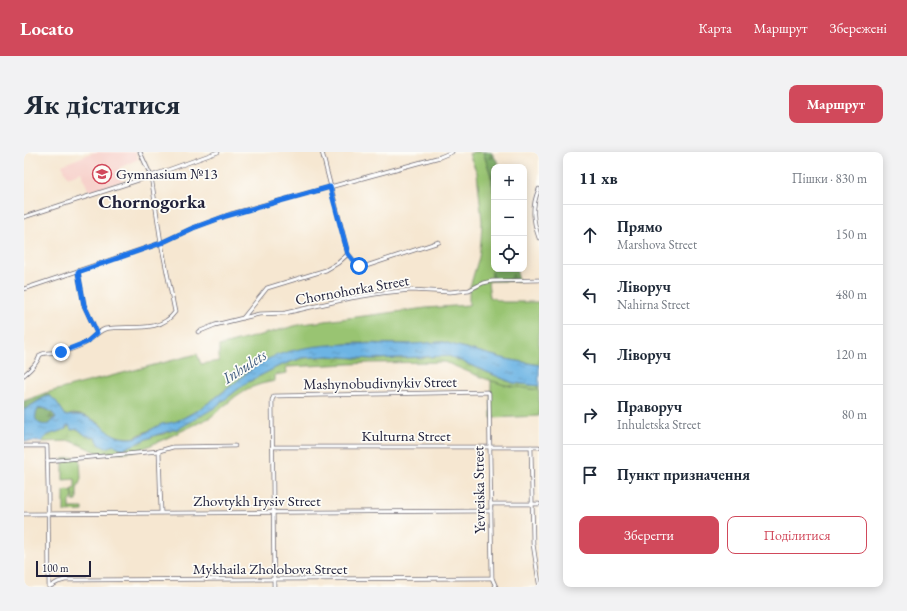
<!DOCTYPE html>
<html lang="uk">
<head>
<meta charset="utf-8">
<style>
	body { margin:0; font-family:"EB Garamond",serif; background:#f2f2f3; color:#1f2937 }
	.controls { position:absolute; right:12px; top:12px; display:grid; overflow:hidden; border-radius:8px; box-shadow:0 2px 10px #0003 }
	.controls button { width:36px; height:36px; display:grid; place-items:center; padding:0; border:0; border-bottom:1px solid #e0e1e3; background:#fff; color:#1f2937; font:20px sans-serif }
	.scale { position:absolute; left:12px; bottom:10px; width:55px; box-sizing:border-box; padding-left:4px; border:2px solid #22223b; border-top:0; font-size:11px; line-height:14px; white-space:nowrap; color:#22223b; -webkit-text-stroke:3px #fdfcf7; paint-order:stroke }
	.stop { position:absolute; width:12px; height:12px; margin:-9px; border:3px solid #1a73e8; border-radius:50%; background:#fff }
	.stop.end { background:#1a73e8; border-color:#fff; box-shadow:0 1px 4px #0008 }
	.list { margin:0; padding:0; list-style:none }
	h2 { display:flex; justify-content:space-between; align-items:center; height:52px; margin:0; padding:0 16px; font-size:17px }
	h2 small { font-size:13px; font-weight:400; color:#747a83 }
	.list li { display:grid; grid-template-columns:26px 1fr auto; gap:12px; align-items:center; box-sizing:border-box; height:60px; padding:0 16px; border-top:1px solid #e0e1e3 }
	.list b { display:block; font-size:15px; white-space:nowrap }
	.list p { margin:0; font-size:13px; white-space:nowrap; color:#747a83 }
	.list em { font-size:13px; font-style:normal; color:#747a83 }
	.actions { display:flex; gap:8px; padding:12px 16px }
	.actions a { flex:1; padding:9px 0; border:1px solid #d1495b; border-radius:8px; text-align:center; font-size:14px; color:#d1495b }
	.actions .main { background:#d1495b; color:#fff }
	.icon { flex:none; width:22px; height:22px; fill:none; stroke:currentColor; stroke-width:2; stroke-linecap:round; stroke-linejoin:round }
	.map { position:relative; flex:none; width:515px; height:435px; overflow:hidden; border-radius:8px }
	header { display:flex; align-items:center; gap:24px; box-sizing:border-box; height:56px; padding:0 20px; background:#d1495b; color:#fff }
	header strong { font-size:19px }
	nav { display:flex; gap:22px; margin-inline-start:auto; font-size:14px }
	.intro { display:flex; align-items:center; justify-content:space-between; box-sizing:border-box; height:96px; padding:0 24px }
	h1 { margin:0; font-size:28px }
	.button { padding:10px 18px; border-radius:8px; background:#d1495b; color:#fff; font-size:14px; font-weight:700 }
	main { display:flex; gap:24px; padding:0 24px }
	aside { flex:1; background:#fff; border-radius:8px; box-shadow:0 2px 10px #0003 }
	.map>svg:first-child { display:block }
</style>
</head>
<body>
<header>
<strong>Locato</strong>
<nav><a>Карта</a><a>Маршрут</a><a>Збережені</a></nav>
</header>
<div class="intro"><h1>Як дістатися</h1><a class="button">Маршрут</a></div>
<main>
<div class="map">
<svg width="515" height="435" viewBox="0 0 515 435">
	<defs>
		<pattern id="forest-firs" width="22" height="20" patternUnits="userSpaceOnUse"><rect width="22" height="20" fill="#7aaa64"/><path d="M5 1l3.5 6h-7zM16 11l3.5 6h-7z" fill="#648a54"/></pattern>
		<pattern id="wetland-marsh" width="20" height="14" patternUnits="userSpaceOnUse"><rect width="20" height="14" fill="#99c472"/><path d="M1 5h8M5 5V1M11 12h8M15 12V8" fill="none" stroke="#84a864"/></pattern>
		<pattern id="water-ripples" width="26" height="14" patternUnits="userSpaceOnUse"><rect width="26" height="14" fill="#6cb4e4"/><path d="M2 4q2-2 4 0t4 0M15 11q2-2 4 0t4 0" fill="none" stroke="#5892ba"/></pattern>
	</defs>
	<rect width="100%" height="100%" fill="#fdfcf7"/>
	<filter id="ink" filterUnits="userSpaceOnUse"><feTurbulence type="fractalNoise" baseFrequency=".025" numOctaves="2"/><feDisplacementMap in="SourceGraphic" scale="8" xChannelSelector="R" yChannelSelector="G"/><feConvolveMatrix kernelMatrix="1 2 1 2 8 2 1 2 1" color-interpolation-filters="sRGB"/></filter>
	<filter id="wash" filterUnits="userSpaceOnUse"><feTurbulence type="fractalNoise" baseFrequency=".012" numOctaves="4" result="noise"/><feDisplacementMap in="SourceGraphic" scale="16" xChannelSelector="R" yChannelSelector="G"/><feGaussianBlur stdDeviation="0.9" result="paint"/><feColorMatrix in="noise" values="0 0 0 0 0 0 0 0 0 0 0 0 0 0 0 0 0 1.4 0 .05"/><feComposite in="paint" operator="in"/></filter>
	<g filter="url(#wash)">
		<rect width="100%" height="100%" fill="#f6e7d1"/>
		<path fill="#f7d0ca" d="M70 0H111L114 7 95 16 100 28 65 40 57 20 44 25 38 13Z"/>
		<g fill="#99c472" stroke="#5e7356">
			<path d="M450 0H459L467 23 470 45 468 129 464 130 466 145 479 150H515V213L482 207 419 190 388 192 332 191 283 196 260 201 240 209 224 219 212 230 179 255 152 270 137 273 108 286 96 285 84 281 76 272 68 267 58 263 49 262 42 264 34 252 21 241 173 202 177 212 195 209V194L278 172 402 156 445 153V138L455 105 457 89 458 69 453 21 445 2Z"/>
			<path d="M467 228 481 233 515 238V264L467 266Z"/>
			<path d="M56 305 57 327 53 337V349H49C51 344 48 341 48 337L51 336V327L39 328V307Z"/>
			<path d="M44 338 48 340C50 344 48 348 45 351V356H59V359L40 360V339Z"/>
		</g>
		<g fill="url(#forest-firs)" stroke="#4e6650">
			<path d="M459 0H467L477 15H470V45L467 23Z"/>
			<path d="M470 71V117H492L495 129H468Z"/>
			<path d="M21 241 26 244 21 245 0 258V249Z"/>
			<path d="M15 256C21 255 30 260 32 266H29L27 272C13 276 7 267 15 256Z"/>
		</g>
		<path fill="url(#wetland-marsh)" stroke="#5e7356" d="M304 204 348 207 425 204 489 231 515 234V238L481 233 459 226 421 210 346 211 262 215 263 221 251 223V229L237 232 223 237 212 244 187 265 143 286 113 299 77 302 47 289 17 290 24 283 42 277 45 273 48 278 54 277 61 283 72 286 76 293H90L99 297 132 283 140 282 190 256 222 231 257 213 278 206Z"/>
		<path fill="url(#water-ripples)" stroke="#476b90" fill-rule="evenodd" d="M419 190 482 207 515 213V234L489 231 425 204 348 207 304 204 278 206 257 213 222 231 190 256 156 276 132 283 99 297 90 293 82 296 76 293 72 286 61 283 54 277 47 278 45 273 42 275V277L24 283 17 290 0 289V258L21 245 26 244 32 249 42 264C75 257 79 289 108 286 118 285 128 276 138 272 143 271 148 271 153 269 174 260 193 245 211 231 220 223 229 215 240 209 280 188 341 192 386 192 397 192 408 190 419 190ZM15 256C21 255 30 260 32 266L28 268 26 272C14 275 7 267 15 256Z"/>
	</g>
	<g filter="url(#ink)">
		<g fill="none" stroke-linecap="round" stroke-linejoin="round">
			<g stroke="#6c6770" stroke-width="4.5">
				<g id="street">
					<path d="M298 0 324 102C330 108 332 115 342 114L415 90"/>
					<path d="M515 37C507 55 509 69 515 86"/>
					<path d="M0 65 127 24 194 0"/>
					<path d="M54 120 60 153 73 181"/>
					<path d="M0 137 137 91 169 76 207 62 416 5 428 0"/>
					<path d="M219 166 243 136 302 118 314 111 324 102"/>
					<path d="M174 180 191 173 235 162 261 161 327 146 358 141 387 138 426 140 445 138 459 131 468 129 515 128"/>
					<path d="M0 223C6 218 14 211 16 203 22 199 31 202 37 200 44 199 51 196 58 193 67 189 72 180 81 177 103 172 135 183 151 160L137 91 127 24 116 0"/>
					<path d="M0 294H23L24 337 25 435"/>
					<path d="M248 295H515"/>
					<path d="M507 295 509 392 515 431"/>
					<path d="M135 299 137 360"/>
					<path d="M23 309 135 299 149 295 211 294"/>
					<path d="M467 352H515"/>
					<path d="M0 362 467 359"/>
					<path d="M25 435 34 430 41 428 468 426"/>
					<path d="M250 435 248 248 250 244 463 240 465 241 468 426 472 435"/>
				</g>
			</g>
			<use href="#street" stroke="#fff" stroke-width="3"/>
		</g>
	</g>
	<g fill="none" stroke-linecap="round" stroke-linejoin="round" filter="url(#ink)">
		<path stroke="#1a73e8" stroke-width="5" d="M37 200 63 190 73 181 60 153 54 120 137 91 169 76 202 64 306 35 324 102 332 112 335 114"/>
	</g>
	<defs>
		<g id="school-ring" transform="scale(1)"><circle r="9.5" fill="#fdfcf7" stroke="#d1495b" stroke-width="1.5"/><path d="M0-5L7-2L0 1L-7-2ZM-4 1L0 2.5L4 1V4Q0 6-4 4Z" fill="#d1495b"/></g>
	</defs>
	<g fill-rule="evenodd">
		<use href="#school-ring" x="78" y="22"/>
	</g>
	<g text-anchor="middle" stroke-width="3.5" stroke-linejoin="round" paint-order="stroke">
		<g font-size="15" fill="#22223b" stroke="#fdfcf7" text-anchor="start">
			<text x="92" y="27">Gymnasium №13</text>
		</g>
		<g font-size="15" fill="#22223b" stroke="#fdfcf7">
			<text transform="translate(328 138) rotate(-10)" y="5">Chornohorka Street</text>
			<text transform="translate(356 231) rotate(-1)" y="5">Mashynobudivnykiv Street</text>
			<text x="382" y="289">Kulturna Street</text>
			<text transform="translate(455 338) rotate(-91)" y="5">Yevreiska Street</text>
			<text x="233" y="354">Zhovtykh Irysiv Street</text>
			<text x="246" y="422">Mykhaila Zholobova Street</text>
		</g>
		<g font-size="16" font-style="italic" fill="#405c7f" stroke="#fdfcf7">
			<text transform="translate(220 214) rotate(-33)" y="6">Inhulets</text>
		</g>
		<g font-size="19" font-weight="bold" fill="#22223b" stroke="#fdfcf7">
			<text x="128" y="56">Chornogorka</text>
		</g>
	</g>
</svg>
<div class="controls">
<button>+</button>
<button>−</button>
<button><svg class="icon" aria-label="locate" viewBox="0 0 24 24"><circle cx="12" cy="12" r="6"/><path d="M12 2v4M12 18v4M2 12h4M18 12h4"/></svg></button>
</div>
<div class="scale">100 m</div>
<div class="stop" style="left:335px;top:114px"></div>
<div class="stop end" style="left:37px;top:200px"></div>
</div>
<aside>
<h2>11 хв<small>Пішки · 830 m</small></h2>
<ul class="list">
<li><svg class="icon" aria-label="ahead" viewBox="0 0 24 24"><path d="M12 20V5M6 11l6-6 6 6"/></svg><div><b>Прямо</b><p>Marshova Street</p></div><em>150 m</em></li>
<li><svg class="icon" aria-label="left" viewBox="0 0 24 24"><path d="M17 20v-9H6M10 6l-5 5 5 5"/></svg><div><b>Ліворуч</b><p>Nahirna Street</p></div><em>480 m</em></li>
<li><svg class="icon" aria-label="left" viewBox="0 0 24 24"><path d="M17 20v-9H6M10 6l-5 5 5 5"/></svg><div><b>Ліворуч</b></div><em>120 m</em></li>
<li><svg class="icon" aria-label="right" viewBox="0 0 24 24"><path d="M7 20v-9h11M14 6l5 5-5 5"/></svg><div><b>Праворуч</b><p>Inhuletska Street</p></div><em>80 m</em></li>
<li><svg class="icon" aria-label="arrive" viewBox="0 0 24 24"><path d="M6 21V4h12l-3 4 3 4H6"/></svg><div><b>Пункт призначення</b></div></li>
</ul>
<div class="actions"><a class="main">Зберегти</a><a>Поділитися</a></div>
</aside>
</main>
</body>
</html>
